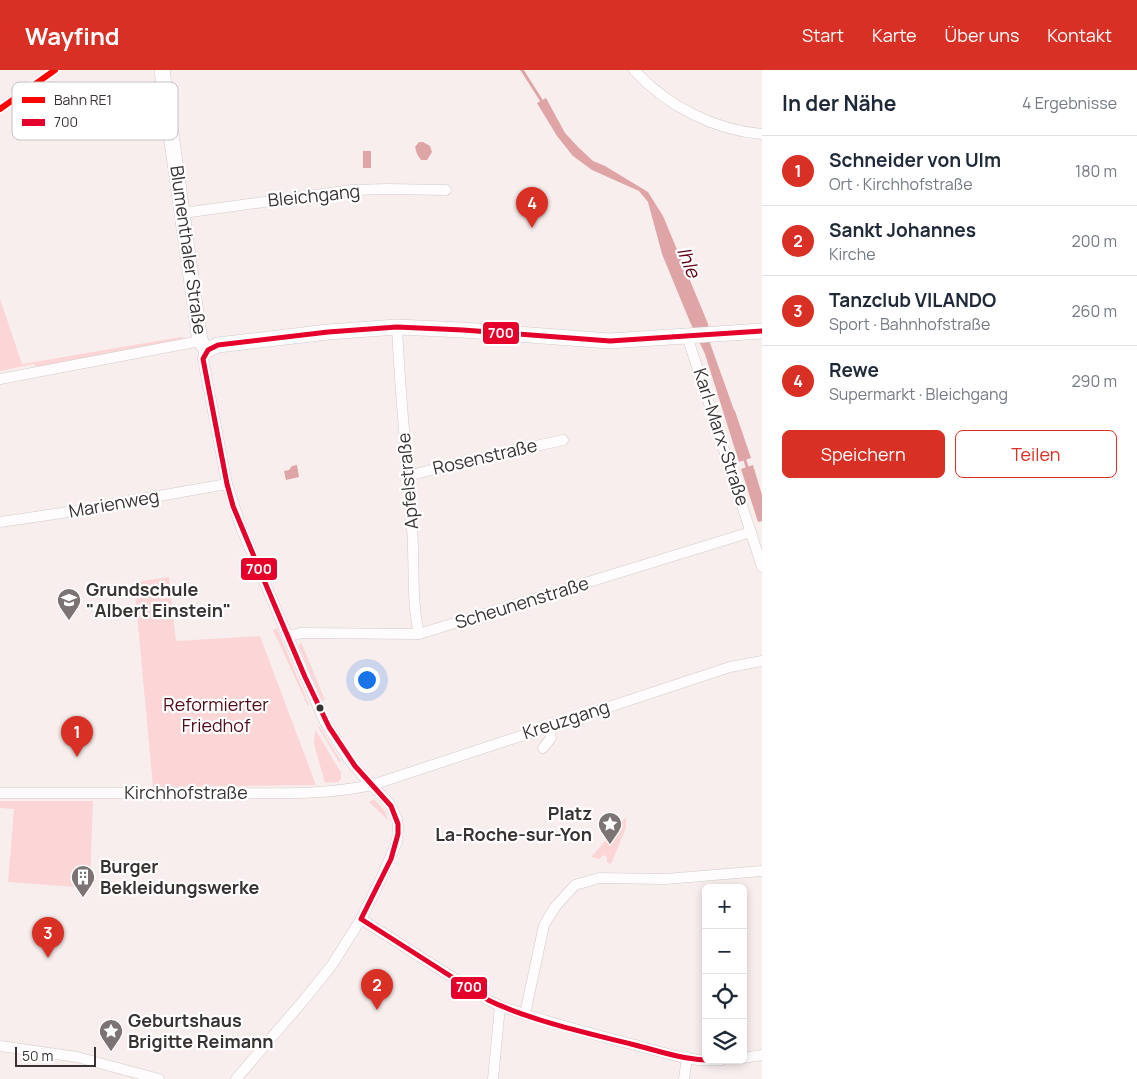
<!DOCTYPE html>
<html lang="de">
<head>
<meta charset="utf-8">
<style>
	body { margin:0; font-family:Manrope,sans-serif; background:#f2f2f3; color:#1f2937 }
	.controls { position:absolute; right:15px; bottom:15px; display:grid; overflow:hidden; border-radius:8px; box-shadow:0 2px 8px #0003 }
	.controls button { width:45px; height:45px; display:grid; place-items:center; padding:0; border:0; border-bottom:1px solid #e0e1e3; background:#fff; color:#1f2937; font:25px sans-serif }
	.scale { position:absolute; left:15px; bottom:12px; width:81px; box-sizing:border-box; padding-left:5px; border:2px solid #393232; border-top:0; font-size:14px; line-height:18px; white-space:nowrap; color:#393232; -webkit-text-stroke:4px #fff; paint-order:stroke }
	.you { position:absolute; left:366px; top:609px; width:18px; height:18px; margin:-12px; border:4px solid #fff; border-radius:50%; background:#1a73e8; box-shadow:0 0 0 8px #1a73e833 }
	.badge { display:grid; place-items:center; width:32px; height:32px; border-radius:50%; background:#d93025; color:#fff; font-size:16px; font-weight:700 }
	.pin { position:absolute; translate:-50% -41px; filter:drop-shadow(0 1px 2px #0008) }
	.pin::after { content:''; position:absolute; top:26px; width:18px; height:15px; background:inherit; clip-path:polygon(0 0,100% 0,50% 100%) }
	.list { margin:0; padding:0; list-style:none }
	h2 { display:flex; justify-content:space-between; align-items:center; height:65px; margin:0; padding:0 20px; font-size:21px }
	h2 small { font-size:16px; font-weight:400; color:#747a83 }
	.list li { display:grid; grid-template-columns:32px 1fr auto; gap:15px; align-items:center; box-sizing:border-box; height:70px; padding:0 20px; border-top:1px solid #e0e1e3 }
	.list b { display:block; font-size:19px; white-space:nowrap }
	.list p { margin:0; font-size:16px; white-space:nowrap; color:#747a83 }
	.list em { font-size:16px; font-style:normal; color:#747a83 }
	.actions { display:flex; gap:10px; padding:15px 20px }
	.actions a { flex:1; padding:11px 0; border:1px solid #d93025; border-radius:8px; text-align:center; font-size:18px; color:#d93025 }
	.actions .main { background:#d93025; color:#fff }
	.icon { flex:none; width:28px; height:28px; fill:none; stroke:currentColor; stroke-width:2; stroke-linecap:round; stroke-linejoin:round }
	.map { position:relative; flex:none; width:762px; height:1009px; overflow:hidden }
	header { display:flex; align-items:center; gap:30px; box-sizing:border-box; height:70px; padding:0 25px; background:#d93025; color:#fff }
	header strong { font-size:24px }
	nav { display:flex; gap:28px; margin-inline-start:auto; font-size:18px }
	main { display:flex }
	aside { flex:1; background:#fff }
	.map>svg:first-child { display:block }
</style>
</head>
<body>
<header>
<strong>Wayfind</strong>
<nav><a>Start</a><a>Karte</a><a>Über uns</a><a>Kontakt</a></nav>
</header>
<main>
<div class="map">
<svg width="762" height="1009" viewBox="0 0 762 1009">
	<rect width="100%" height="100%" fill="#f9eeee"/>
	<g fill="#fcd6d6">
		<path d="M0 229 22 294 181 267 184 269 37 297 34 294 0 301Z"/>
		<path d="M169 507 176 571 260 566 316 715 153 717 134 512Z"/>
		<path d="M277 558 309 635 308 636 273 560Z"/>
		<path d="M301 572 325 630 322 631 300 579 299 574Z"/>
		<path d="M319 656 341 691 339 692 318 657Z"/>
		<path d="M315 659 341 703V709L338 712 325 713 314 674Z"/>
		<path d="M374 729 385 741 388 750 369 732Z"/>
		<path d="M0 731H93L90 818 8 812 14 739 0 738Z"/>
		<path d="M626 747V758L612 792 610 794 607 792V787L603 785 599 789 591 787Z"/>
	</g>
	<g fill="#dfa5a6">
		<path d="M546 28 565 63 578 77 593 91 605 96 648 122 663 146 704 244 708 254 710 273 734 340 735 341 751 388 739 392 705 284 690 252 662 184 648 132 639 121 592 100 573 86 557 66 537 33Z"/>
		<path d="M419 72H423L430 76 432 82 427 90H421L417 84 415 77Z"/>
		<rect x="363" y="81" width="8" height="17"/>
		<path d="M297 395 299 407 286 410 284 401 289 400 292 396Z"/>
		<path d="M753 395 762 425V451L758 452 741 399Z"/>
	</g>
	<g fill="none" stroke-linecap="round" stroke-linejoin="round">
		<g stroke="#dfa5a6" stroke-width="3">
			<path d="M522 0 543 33"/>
			<path d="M744 387 748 400"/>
		</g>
		<g stroke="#d2caca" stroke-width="11">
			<g id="street">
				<path d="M634 0C667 36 714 60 762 64"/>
				<path d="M183 143 352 120 387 119 446 120"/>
				<path d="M397 257C400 324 407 391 412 458 415 494 411 529 419 564"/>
				<path d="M687 266 762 497"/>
				<path d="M207 280 204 284 203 289 227 414 242 460 324 650 350 691 362 705 390 734 397 749 398 757 397 772 379 813 361 849 332 895 303 931 236 1009"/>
				<path d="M0 309 200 271"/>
				<path d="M408 406 454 394 563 370"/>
				<path d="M0 452 62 443 227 414"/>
				<path d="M287 566 301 563 419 564 751 462"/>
				<path d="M543 678 551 668 548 656"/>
				<path d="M0 723C71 723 142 723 213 723 266 723 320 726 372 715L730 597 762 591"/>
				<path d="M361 849 488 930 500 936C547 952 595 965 643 977 668 984 696 993 722 990"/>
				<path d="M525 944 544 855 555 837 575 815 599 808 666 809 762 801"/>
				<path d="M0 976 77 987 159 1009"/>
				<path d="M743 988 762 985"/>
				<path d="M493 1009 500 936"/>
				<path d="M684 1009 687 987"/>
			</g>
		</g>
		<g stroke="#d2caca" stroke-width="16">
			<path id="secondary" d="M162 0 200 271 207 280 218 275 328 262 397 257 463 260 610 271 762 261"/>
		</g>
		<use href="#street" stroke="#fefcfc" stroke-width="10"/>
		<use href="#secondary" stroke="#fefcfc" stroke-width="15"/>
		<g stroke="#fff" stroke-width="9">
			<path id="bus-1" d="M718 990C688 992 660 981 631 974 586 963 529 950 488 930L361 849 391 789 398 764V754L391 736 355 696 329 657 305 607 258 496 233 436 227 414 203 289 208 280 218 275 328 262 397 257 463 260 610 271 762 261"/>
		</g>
		<use href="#bus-1" stroke="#e4002b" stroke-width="5"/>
		<g stroke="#fff" stroke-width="10">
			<path id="rail-1" d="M0 39 55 0"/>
		</g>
		<use href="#rail-1" stroke="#f00" stroke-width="6"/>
	</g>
	<defs>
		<g id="school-pin" transform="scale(1.25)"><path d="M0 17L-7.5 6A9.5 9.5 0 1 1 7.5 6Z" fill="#7c7474" stroke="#fff"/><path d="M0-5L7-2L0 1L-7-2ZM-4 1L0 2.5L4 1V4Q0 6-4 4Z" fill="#fff"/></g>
		<g id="sight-pin" transform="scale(1.25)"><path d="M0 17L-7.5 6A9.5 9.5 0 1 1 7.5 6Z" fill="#7c7474" stroke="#fff"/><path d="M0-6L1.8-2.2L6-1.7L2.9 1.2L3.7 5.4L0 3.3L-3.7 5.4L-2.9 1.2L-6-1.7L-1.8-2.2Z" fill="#fff"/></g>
		<g id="building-pin" transform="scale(1.25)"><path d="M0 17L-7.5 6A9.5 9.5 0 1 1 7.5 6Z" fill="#7c7474" stroke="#fff"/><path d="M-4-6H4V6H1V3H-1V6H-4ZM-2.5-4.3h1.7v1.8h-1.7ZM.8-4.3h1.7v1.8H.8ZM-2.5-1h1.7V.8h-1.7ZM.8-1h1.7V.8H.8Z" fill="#fff"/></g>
	</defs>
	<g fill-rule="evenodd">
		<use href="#school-pin" x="69" y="530"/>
		<use href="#sight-pin" x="610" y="754"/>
		<use href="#building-pin" x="83" y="807"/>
		<use href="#sight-pin" x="111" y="961"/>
	</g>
	<circle fill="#393232" stroke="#fff" stroke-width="2" cx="320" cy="638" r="4.5"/>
	<g text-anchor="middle" stroke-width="4.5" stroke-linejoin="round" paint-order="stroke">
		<g font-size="18" fill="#393232" stroke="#fff">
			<text transform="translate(314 126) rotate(-6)" y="6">Bleichgang</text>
			<text transform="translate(188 180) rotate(82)" y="6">Blumenthaler Straße</text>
			<text transform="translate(721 367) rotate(72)" y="6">Karl-Marx-Straße</text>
			<text transform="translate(485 387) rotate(-13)" y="6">Rosenstraße</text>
			<text transform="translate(408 411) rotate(-95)" y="6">Apfelstraße</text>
			<text transform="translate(114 434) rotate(-10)" y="6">Marienweg</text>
			<text transform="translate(522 533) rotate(-17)" y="6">Scheunenstraße</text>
			<text transform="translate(566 650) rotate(-18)" y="6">Kreuzgang</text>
			<text x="186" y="729">Kirchhofstraße</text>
		</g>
		<g font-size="18" font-weight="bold" fill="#393232" stroke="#fff" text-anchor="start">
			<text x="86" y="526">Grundschule<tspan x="86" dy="21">"Albert Einstein"</tspan></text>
			<text x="592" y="750" text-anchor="end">Platz<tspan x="592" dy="21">La-Roche-sur-Yon</tspan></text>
			<text x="100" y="803">Burger<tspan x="100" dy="21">Bekleidungswerke</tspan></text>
			<text x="128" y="957">Geburtshaus<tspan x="128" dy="21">Brigitte Reimann</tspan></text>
		</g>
		<g font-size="18" fill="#510b16" stroke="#fff">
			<text x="216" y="641">Reformierter<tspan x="216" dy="21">Friedhof</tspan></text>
		</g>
		<g font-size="19" font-style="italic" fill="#600015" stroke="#fff">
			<text transform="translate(689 192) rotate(68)" y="7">Ihle</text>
		</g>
	</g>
	<rect x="12" y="12" width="166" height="58" rx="8" fill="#fff" stroke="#c4c2c2" stroke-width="1"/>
	<rect x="22" y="27" width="23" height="6" fill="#f00"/>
	<rect x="22" y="49" width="23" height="7" fill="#e4002b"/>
	<g font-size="14" fill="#393232">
		<text x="54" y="35">Bahn RE1</text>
		<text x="54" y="57">700</text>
	</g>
	<g stroke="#fff" stroke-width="2">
		<rect x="482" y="251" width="38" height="24" rx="5" fill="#e4002b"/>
		<rect x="240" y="487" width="38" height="24" rx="5" fill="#e4002b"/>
		<rect x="450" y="906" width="38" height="24" rx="5" fill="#e4002b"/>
	</g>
	<g font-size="14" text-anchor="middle" font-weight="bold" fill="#fff">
		<text x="501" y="268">700</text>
		<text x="259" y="504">700</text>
		<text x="469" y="922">700</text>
	</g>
</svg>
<div class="controls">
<button>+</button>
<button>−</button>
<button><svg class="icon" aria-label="locate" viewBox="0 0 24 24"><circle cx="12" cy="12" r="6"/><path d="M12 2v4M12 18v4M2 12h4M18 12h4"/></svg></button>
<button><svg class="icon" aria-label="layers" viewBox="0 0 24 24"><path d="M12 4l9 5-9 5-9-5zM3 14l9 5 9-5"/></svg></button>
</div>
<div class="scale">50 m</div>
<div class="you"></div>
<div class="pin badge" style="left:77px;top:687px">1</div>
<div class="pin badge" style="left:377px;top:940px">2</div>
<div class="pin badge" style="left:48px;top:888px">3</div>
<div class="pin badge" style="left:532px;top:158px">4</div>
</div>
<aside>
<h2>In der Nähe<small>4 Ergebnisse</small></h2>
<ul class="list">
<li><span class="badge">1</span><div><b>Schneider von Ulm</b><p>Ort · Kirchhofstraße</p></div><em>180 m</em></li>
<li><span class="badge">2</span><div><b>Sankt Johannes</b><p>Kirche</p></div><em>200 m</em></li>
<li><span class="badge">3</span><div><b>Tanzclub VILANDO</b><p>Sport · Bahnhofstraße</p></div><em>260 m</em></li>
<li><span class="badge">4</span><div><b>Rewe</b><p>Supermarkt · Bleichgang</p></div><em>290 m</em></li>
</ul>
<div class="actions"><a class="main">Speichern</a><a>Teilen</a></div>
</aside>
</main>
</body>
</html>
